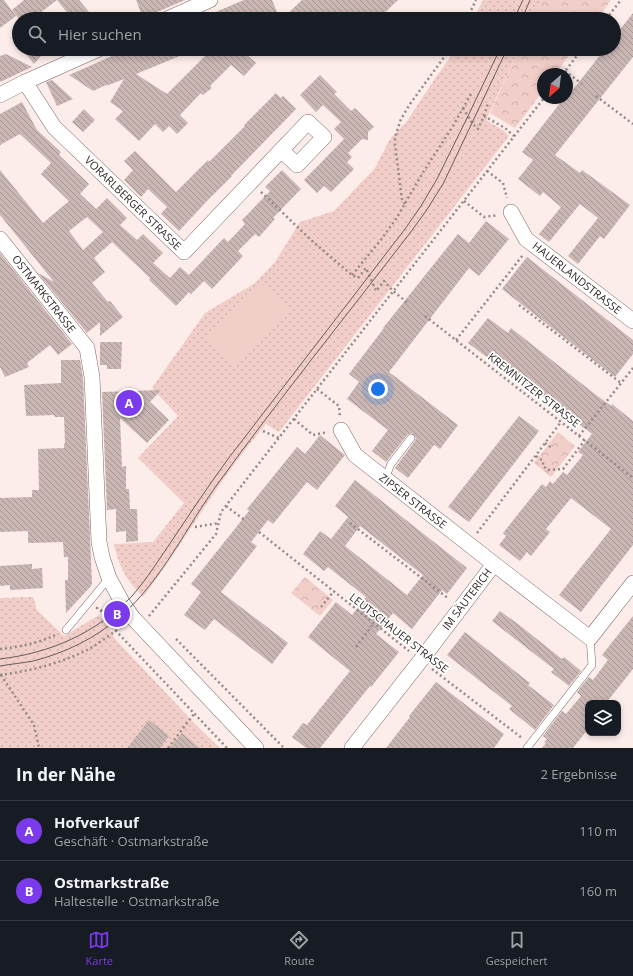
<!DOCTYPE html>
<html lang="de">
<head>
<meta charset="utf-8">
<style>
	body { margin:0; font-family:"Open Sans",sans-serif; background:#20242c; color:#f1f3f6 }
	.controls { position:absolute; right:12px; bottom:12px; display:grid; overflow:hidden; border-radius:8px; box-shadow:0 2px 6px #0003 }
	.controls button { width:36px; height:36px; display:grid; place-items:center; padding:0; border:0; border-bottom:1px solid #363941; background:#171b24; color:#f1f3f6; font:20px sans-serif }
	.compass { position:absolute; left:537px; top:68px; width:36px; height:36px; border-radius:50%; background:#171b24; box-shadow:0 2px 6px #0003; rotate:208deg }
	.you { position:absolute; left:378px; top:389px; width:14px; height:14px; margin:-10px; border:3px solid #fff; border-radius:50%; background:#1a73e8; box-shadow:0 0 0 6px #1a73e833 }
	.badge { display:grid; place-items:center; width:26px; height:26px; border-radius:50%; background:#7c3aed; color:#fff; font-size:13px; font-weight:700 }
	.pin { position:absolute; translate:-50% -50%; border:2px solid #fff; box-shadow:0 1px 4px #0006 }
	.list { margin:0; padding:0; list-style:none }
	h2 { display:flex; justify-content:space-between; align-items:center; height:52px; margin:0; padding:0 16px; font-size:17px }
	h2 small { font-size:13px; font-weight:400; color:#9ea1a6 }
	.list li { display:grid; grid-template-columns:26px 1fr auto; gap:12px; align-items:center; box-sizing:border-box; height:60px; padding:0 16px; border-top:1px solid #363941 }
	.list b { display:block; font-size:15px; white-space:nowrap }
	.list p { margin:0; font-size:13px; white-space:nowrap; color:#9ea1a6 }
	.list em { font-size:13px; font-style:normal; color:#9ea1a6 }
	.icon { flex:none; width:22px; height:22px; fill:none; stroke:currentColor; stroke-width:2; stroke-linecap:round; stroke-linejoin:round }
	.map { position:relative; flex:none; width:633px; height:748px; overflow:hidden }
	.search { position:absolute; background:#171b24; box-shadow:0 2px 6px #0003; left:12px; right:12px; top:12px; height:44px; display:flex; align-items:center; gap:10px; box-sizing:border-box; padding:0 14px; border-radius:22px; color:#9ea1a6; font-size:15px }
	.sheet { height:172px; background:#171b24 }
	nav { display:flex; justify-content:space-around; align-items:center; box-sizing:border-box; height:56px; border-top:1px solid #363941; background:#171b24; font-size:11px; color:#9ea1a6 }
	nav a { display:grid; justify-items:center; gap:2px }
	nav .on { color:#7c3aed }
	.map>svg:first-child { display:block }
</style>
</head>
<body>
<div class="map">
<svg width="633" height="748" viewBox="0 0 633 748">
	<defs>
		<pattern id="grass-dots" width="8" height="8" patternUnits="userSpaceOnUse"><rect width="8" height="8" fill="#f2cec9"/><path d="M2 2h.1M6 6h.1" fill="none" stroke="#d0b1ad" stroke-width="1.8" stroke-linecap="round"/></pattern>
		<pattern id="forest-crowns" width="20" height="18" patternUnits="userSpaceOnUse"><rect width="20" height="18" fill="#f2cec9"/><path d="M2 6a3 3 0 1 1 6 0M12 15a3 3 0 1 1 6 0" fill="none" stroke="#d0b1ad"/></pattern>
		<pattern id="building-back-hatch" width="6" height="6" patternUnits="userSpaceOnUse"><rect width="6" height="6" fill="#cab7b4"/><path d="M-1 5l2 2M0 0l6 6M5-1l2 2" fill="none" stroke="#a59593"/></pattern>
	</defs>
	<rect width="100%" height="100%" fill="#fcecea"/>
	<g fill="url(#grass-dots)">
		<path d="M483 0H542L533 19H473Z"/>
		<path d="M456 49H519L486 120 504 131 509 136 279 432 266 424C251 442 236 461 223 480 196 519 172 559 143 597 125 578 120 569 114 544L153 542 184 503 138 458 178 416 152 388 205 313 255 283 275 262 300 222 334 211 375 168 390 139 407 121 434 80Z"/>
		<path d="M33 597 37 610 64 636 99 615 116 640 198 727 220 748H0V598Z"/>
	</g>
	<g fill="url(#forest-crowns)">
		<path d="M542 0H611L597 19H533Z"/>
		<path d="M519 49H574L555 74H543V91L515 128 490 113Z"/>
		<path d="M558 432 575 446 551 477 534 463Z"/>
		<path d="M305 577 333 600 320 616 291 593Z"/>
	</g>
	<path fill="#f2cec9" d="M263 284 288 309 234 365 207 340Z"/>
	<g fill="url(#building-back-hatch)" fill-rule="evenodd">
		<path d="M0 0H4L16 16 0 28Z"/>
		<path d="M24 0H57L32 19H19L12 10Z"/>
		<path d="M57 0H79L95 19H72Z"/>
		<path d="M136 0H185L143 18Z"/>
		<path d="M244 0H272L280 19H199Z"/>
		<path d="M302 0H398L378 19H282Z"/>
		<path d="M633 13V57L555 155 580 173 582 170 630 205 604 239 600 236 578 264 568 256 598 218 580 204 549 242 539 234 561 207 543 192 540 196 518 179 533 160 522 152 564 98H567V94L570 91 571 92 605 49H614V37Z"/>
		<path d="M22 49H47L34 64Z"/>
		<path d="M128 49H197L136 74 167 94 212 49H240L256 63 244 76 231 65 210 86 212 88 203 95 201 93 180 115 188 123 177 134 169 126 163 132 155 124 139 141 115 119 123 111 110 102 124 79 106 86 108 84 93 91 69 75Z"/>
		<path d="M6 54 32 67 0 82V56Z"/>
		<path d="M320 75 337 92 334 94 351 111 355 108 374 127 368 132V140L362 139 348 153 352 157 347 162 354 169 331 192 324 186 317 193 304 180 344 139 334 129 341 122 323 105 316 112 300 95Z"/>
		<path d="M52 80 73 99 57 106 46 82Z"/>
		<path d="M276 93 281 98 283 96 296 109 231 176H232L207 201 179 231 161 214 167 207 148 189 141 197 124 180 133 170 124 161 135 151 176 192 208 160 209 162 245 126 244 125Z"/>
		<path d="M22 102 37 130 61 152 59 155 89 184 80 194 96 209 107 198 127 218 120 225 137 240 143 234 163 253 153 263 170 278 180 267 189 275 224 238 228 242 245 224 242 220 270 191 265 187 282 170 301 189 273 218 275 219 259 237 255 234 238 251 243 256 212 289 204 281 191 294 189 292 176 306 149 280 150 278 112 242 94 258 105 272 92 283 108 302 110 301 123 317 100 336V322L87 333 38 273 54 282 0 215V170L43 223 69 201 41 174 51 163 20 134 0 145V114ZM87 217 103 232 83 250 69 231Z"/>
		<path d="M84 109 95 120 83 132 72 122Z"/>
		<path d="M486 221 509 239 479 276 469 268 389 372 458 425 440 449 434 445 408 478 395 468 415 441 416 438 415 436 411 433 407 435 386 462 372 451 388 430 347 399 359 382 349 374 384 328H383L458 234 469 243Z"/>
		<path d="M0 253 72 344 58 355 50 345 27 363 29 367 5 377 0 367Z"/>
		<path d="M527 257 633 340V354L615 377 502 289Z"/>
		<path d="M488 318 508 333 511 328 591 391 611 406 612 404 633 421V545L581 612 559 595 611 529 571 498 546 529 550 532 531 556 527 552 520 561 499 545 506 536 503 533 542 484 546 487 550 481 553 484 563 472 567 475 583 455 578 452 592 434 490 355 488 358 468 343Z"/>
		<path d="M100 342H122L121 369H107V365H100Z"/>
		<path d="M61 360H80L83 378 92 583 91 586 66 613 65 580H68V557H64L63 542 28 543V531L0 532V498L32 497V490H39L38 449 64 448V444L65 443 64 417H55L54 415 26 416 24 385 61 383Z"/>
		<path d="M161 390 150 402 169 420 147 443 120 418 122 467 126 466V489H129L130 509H137L138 541 126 542V531L116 532V509L107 510 102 392Z"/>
		<path d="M519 416 539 431 469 522 448 507Z"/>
		<path d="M320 435 345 455 317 490 307 482 273 524 268 520 251 542 257 546 221 592 288 643 272 664 214 619 205 630 184 615 201 592 191 584 249 511 247 509 297 447 305 454Z"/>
		<path d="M355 480 467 568 447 594 442 590 412 629 393 613 376 634 399 652 371 687 370 686 320 748H306L292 737 303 723 307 725 350 671 308 637 336 602 352 615 366 597 328 567 324 571 303 554 320 531 331 539 348 517 335 506ZM360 526 423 575 407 595 345 546Z"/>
		<path d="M32 564V569L42 568 43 588 10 590V585L0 586V566Z"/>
		<path d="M500 611 518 624 562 659 564 657 581 671 569 686 551 672 554 669 492 621Z"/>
		<path d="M633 616V669L606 703H588V729L573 748H542L546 743 544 742 547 739 543 736 562 711 566 714 581 696 577 692 589 677 593 680 608 660 602 655Z"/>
		<path d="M465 632 530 683 528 685 554 705 535 730 509 709 512 706 447 655Z"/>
		<path d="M436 682 504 734 494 748H386L410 717 409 716Z"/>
		<path d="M149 720 169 736 160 748H127Z"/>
		<path d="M182 733 200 748H170Z"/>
	</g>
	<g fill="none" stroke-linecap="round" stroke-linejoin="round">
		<g stroke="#7a6866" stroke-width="8">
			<g id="service">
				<path d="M385 479 391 464 411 438"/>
				<path d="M66 630 109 578"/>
				<path d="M527 748 592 665 590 638"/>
			</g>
		</g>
		<g stroke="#7a6866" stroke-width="16">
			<g id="minor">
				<path d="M167 19 210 0"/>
				<path d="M25 82 54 127 184 252 308 122 324 137 297 165 281 150"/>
				<path d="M0 95 25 82 99 49"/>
				<path d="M511 212 526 239 633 321"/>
				<path d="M0 239 87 348 92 377 99 542 102 557 109 578 123 604 133 618 256 748"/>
				<path d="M341 430 355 455 494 564"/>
				<path d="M352 748 421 660 494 564 590 638 633 583"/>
			</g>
		</g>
		<g stroke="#958988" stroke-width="2.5" stroke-dasharray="2 3" stroke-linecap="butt">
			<path d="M467 19 476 0"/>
			<path d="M606 19 621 0"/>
			<path d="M565 71 582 84"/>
			<path d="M563 74 582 49"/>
			<path d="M596 96 633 124"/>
			<path d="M463 108 472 123 478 129 484 116 505 128 514 136"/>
			<path d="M484 116 488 103"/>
			<path d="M487 171 503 183 507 198"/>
			<path d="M261 192 311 240 352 275 358 278 366 268 376 291 384 281 393 291 409 304"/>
			<path d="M464 201 484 217 498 215"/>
			<path d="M405 204 402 200 401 192 395 145V137L401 119 410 104 450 49"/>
			<path d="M352 275 380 241 396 219 422 174 453 126 471 94"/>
			<path d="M519 305 621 383"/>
			<path d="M425 316 633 478"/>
			<path d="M456 340 523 255"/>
			<path d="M317 389 339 406 340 417"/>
			<path d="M294 419 313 435 328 432"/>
			<path d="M263 431 279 438"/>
			<path d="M579 436 633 368"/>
			<path d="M545 443 552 448"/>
			<path d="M536 456 543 461V466L548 470 563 469 585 440"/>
			<path d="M226 506 246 521"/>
			<path d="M350 523 449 599"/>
			<path d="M195 527 219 523"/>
			<path d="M259 532 409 651"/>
			<path d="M477 533 561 422"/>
			<path d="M321 607 334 591"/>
			<path d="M97 609V608L101 611 116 631 227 748"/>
			<path d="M101 611 108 605"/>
			<path d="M149 616 216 534 221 512 544 98"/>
			<path d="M176 639 284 748"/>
			<path d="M356 647 374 623"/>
			<path d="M0 649C19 647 40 643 57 634"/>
			<path d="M432 669 522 738"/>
			<path d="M0 675C30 671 58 664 85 651 96 646 111 634 121 627"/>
			<path d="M1 675 34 725 39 748"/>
			<path d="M168 748 194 714"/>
		</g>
		<use href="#service" stroke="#fff" stroke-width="7"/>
		<use href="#minor" stroke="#fff" stroke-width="15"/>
		<g stroke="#675d5c" stroke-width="1">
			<path d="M514 19 523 0"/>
			<path d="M522 19 530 0"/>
			<path d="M0 659C51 653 96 633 132 596 147 579 160 558 173 539 191 512 209 485 228 459L405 229 421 206 437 179 468 116 500 49"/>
			<path d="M0 666C11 664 23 663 33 661 65 653 96 638 121 616 163 579 186 527 219 482 280 398 346 316 410 233L426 211 443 184 472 123 507 49"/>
		</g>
	</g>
	<g text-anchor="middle" stroke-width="3.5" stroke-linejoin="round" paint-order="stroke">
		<g font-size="11" fill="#332b2a" stroke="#fff">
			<text transform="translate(133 203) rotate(44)" y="4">VORARLBERGER STRASSE</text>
			<text transform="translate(577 278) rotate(38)" y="4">HAUERLANDSTRASSE</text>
			<text transform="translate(44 294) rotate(52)" y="4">OSTMARKSTRASSE</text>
			<text transform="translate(534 390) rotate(38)" y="4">KREMNITZER STRASSE</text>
			<text transform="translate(413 501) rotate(38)" y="4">ZIPSER STRASSE</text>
			<text transform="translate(467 599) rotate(-53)" y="4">IM SÄUTERICH</text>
			<text transform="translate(399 633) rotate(38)" y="4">LEUTSCHAUER STRASSE</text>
		</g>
	</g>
</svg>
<div class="controls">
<button><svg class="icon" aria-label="layers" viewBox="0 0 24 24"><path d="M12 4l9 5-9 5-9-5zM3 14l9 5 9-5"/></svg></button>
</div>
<svg class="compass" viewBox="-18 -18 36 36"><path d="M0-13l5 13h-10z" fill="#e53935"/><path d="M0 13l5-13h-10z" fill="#9ea1a6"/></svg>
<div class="you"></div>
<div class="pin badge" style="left:129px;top:403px">A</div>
<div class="pin badge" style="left:117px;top:614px">B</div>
<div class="search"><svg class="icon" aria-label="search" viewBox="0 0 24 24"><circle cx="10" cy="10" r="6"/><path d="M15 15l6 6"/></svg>Hier suchen</div>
</div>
<section class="sheet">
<h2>In der Nähe<small>2 Ergebnisse</small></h2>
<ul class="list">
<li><span class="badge">A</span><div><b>Hofverkauf</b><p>Geschäft · Ostmarkstraße</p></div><em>110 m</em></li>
<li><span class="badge">B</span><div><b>Ostmarkstraße</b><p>Haltestelle · Ostmarkstraße</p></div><em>160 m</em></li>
</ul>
</section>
<nav>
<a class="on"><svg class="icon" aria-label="map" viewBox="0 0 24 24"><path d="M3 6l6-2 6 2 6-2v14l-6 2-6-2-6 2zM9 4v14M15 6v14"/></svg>Karte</a>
<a><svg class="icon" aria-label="directions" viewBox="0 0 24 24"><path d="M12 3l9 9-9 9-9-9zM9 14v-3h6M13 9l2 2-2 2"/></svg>Route</a>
<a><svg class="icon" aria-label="saved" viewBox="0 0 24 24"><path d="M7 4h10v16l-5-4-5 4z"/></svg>Gespeichert</a>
</nav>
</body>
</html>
